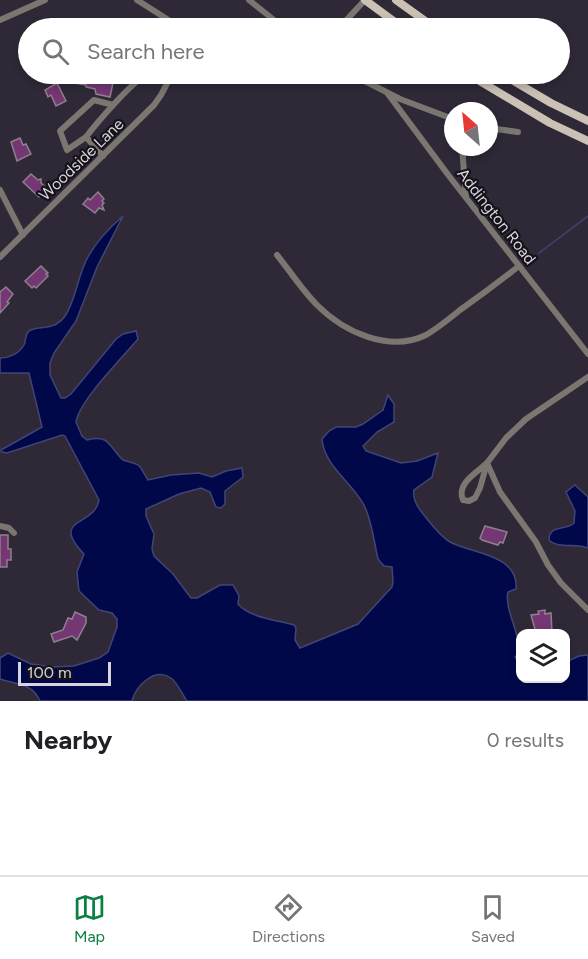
<!DOCTYPE html>
<html lang="en">
<head>
<meta charset="utf-8">
<style>
	body { margin:0; font-family:Figtree,sans-serif; background:#f2f2f2; color:#202124 }
	.controls { position:absolute; right:18px; bottom:18px; display:grid; overflow:hidden; border-radius:12px; box-shadow:0 3px 9px #0003 }
	.controls button { width:54px; height:54px; display:grid; place-items:center; padding:0; border:0; border-bottom:2px solid #e0e0e0; background:#fff; color:#202124; font:30px sans-serif }
	.compass { position:absolute; left:444px; top:102px; width:54px; height:54px; border-radius:50%; background:#fff; box-shadow:0 3px 9px #0003; rotate:333deg }
	.scale { position:absolute; left:18px; bottom:15px; width:93px; box-sizing:border-box; padding-left:6px; border:3px solid #d7d4dd; border-top:0; font-size:16px; line-height:21px; white-space:nowrap; color:#d7d4dd; -webkit-text-stroke:4px #151319; paint-order:stroke }
	.list { margin:0; padding:0; list-style:none }
	h2 { display:flex; justify-content:space-between; align-items:center; height:78px; margin:0; padding:0 24px; font-size:26px }
	h2 small { font-size:20px; font-weight:400; color:#757577 }
	.icon { flex:none; width:33px; height:33px; fill:none; stroke:currentColor; stroke-width:2; stroke-linecap:round; stroke-linejoin:round }
	.map { position:relative; flex:none; width:588px; height:701px; overflow:hidden }
	.search { position:absolute; background:#fff; box-shadow:0 3px 9px #0003; left:18px; right:18px; top:18px; height:66px; display:flex; align-items:center; gap:15px; box-sizing:border-box; padding:0 21px; border-radius:33px; color:#757577; font-size:22px }
	.sheet { height:174px; background:#fff }
	nav { display:flex; justify-content:space-around; align-items:center; box-sizing:border-box; height:84px; border-top:2px solid #e0e0e0; background:#fff; font-size:16px; color:#757577 }
	nav a { display:grid; justify-items:center; gap:3px }
	nav .on { color:#0b8043 }
	.map>svg:first-child { display:block }
</style>
</head>
<body>
<div class="map">
<svg width="588" height="701" viewBox="0 0 588 701">
	<rect width="100%" height="100%" fill="#2f2937"/>
	<g fill="#00084a" stroke="#404576" stroke-width="1.5">
		<path d="M123 216 97 267 76 321 54 353 50 363V375L61 398H65L71 394 116 339 123 334 136 331 138 339C123 357 79 401 76 422L82 436 87 440C110 434 109 447 123 460 142 466 137 462 148 480L171 475 199 473 212 477 226 471 242 468 243 477 225 491V504L221 508 216 507 210 492 201 488 179 494 146 509V516L154 534 152 549 154 556 173 574 191 598H197L220 585H233L239 596 238 604C250 618 277 620 294 625L296 628 295 640 300 648 358 624 392 587 393 582 392 567 384 566 378 559C374 542 372 521 364 505 352 482 324 466 322 439L329 431 336 427H356L363 424 383 410 388 395 394 404V422L377 432 363 446 366 451 401 463 417 461 438 453 432 477 414 490C412 499 418 508 424 515 431 524 440 536 450 542 472 554 519 554 516 589L508 592C503 611 528 646 515 657L520 663V678H566V662L579 656 588 655V701H187C182 694 177 682 171 678 154 667 136 686 132 701H40C32 682 16 685 0 679V658L8 653 31 664 53 667 74 666 99 658 108 652 117 627V619L112 613 99 610 79 591 77 572 84 554C49 517 95 527 99 500L65 436 62 435 7 453 2 452 1 450 42 427 29 373H0V358C9 358 19 354 24 345 26 341 25 336 28 332 36 324 53 333 65 316 74 303 77 283 83 268 90 248 107 230 123 216Z"/>
		<path d="M575 485 588 497V548C576 543 558 549 549 540 549 524 566 531 574 523L575 511 566 492Z"/>
	</g>
	<g fill="none" stroke-linecap="round" stroke-linejoin="round">
		<path stroke="#404576" stroke-width="1.5" d="M539 253 588 216"/>
	</g>
	<g fill="#743774" stroke="#8e808d" stroke-width="1.5">
		<path d="M76 74H129L128 80 114 78 110 97 96 94 95 89 86 87V85L62 81Z"/>
		<path d="M57 83 66 101 56 106 51 95 48 97 45 90Z"/>
		<path d="M20 138 23 145 26 144 31 154 17 161 11 142Z"/>
		<path d="M31 174 38 180 41 179V183L47 188 39 197 23 182Z"/>
		<path d="M98 192 104 199 102 201 104 203 102 205 104 210 99 208 95 213 83 204 88 198 90 200Z"/>
		<path d="M41 266 48 273 46 274 48 276 36 288 34 286 32 288 25 281Z"/>
		<path d="M6 287 13 294 7 302 9 303 0 313V292Z"/>
		<path d="M485 526 507 532 503 543 500 542 498 545 482 540 480 538Z"/>
		<path d="M0 535H8V549H11V560H7V567H0Z"/>
		<path d="M545 610V614L551 613 552 633H536L531 615 539 614 538 611Z"/>
		<path d="M75 612 86 617V623L77 640 72 636 54 642 51 634 63 630 68 618 72 619Z"/>
	</g>
	<g fill="none" stroke-linecap="round" stroke-linejoin="round">
		<g stroke="#7b7770" stroke-width="6">
			<path d="M137 0 181 28"/>
			<path d="M249 0 284 28"/>
			<path d="M0 20 45 0"/>
			<path d="M339 28 365 0"/>
			<path d="M250 74C265 83 280 83 295 74"/>
			<path d="M351 74 400 99 453 119"/>
			<path d="M388 94 449 176 588 354"/>
			<path d="M489 128 518 132"/>
			<path d="M86 137 67 150 60 131 94 100 113 105"/>
			<path d="M462 147 466 197"/>
			<path d="M103 156 86 137C96 124 133 80 147 75 155 72 163 76 170 79"/>
			<path d="M0 190 23 235"/>
			<path d="M277 255C290 271 302 290 317 305 344 332 389 353 426 335 438 328 449 319 460 310 480 296 500 281 519 266"/>
			<path d="M0 257 154 105 161 95 172 74"/>
			<path d="M588 377 526 419 506 438 487 463 500 492 536 542 548 565 561 583 588 610"/>
			<path d="M487 463 480 488 475 498 469 501 463 500C456 484 476 473 487 463Z"/>
			<path d="M0 526 9 528 14 533"/>
		</g>
		<g stroke="#cbc1b4" stroke-width="8">
			<path d="M365 0 403 28"/>
			<path d="M396 0 435 28"/>
			<path d="M468 74 550 123 588 141"/>
			<path d="M502 74 551 103 588 121"/>
		</g>
	</g>
	<g text-anchor="middle" stroke-width="4.5" stroke-linejoin="round" paint-order="stroke">
		<g font-size="16" fill="#d7d4dd" stroke="#151319">
			<text transform="translate(81 159) rotate(-44)" y="6">Woodside Lane</text>
			<text transform="translate(497 216) rotate(52)" y="6">Addington Road</text>
		</g>
	</g>
</svg>
<div class="controls">
<button><svg class="icon" aria-label="layers" viewBox="0 0 24 24"><path d="M12 4l9 5-9 5-9-5zM3 14l9 5 9-5"/></svg></button>
</div>
<svg class="compass" viewBox="-18 -18 36 36"><path d="M0-13l5 13h-10z" fill="#e53935"/><path d="M0 13l5-13h-10z" fill="#757577"/></svg>
<div class="scale">100 m</div>
<div class="search"><svg class="icon" aria-label="search" viewBox="0 0 24 24"><circle cx="10" cy="10" r="6"/><path d="M15 15l6 6"/></svg>Search here</div>
</div>
<section class="sheet">
<h2>Nearby<small>0 results</small></h2>
<ul class="list">
</ul>
</section>
<nav>
<a class="on"><svg class="icon" aria-label="map" viewBox="0 0 24 24"><path d="M3 6l6-2 6 2 6-2v14l-6 2-6-2-6 2zM9 4v14M15 6v14"/></svg>Map</a>
<a><svg class="icon" aria-label="directions" viewBox="0 0 24 24"><path d="M12 3l9 9-9 9-9-9zM9 14v-3h6M13 9l2 2-2 2"/></svg>Directions</a>
<a><svg class="icon" aria-label="saved" viewBox="0 0 24 24"><path d="M7 4h10v16l-5-4-5 4z"/></svg>Saved</a>
</nav>
</body>
</html>
